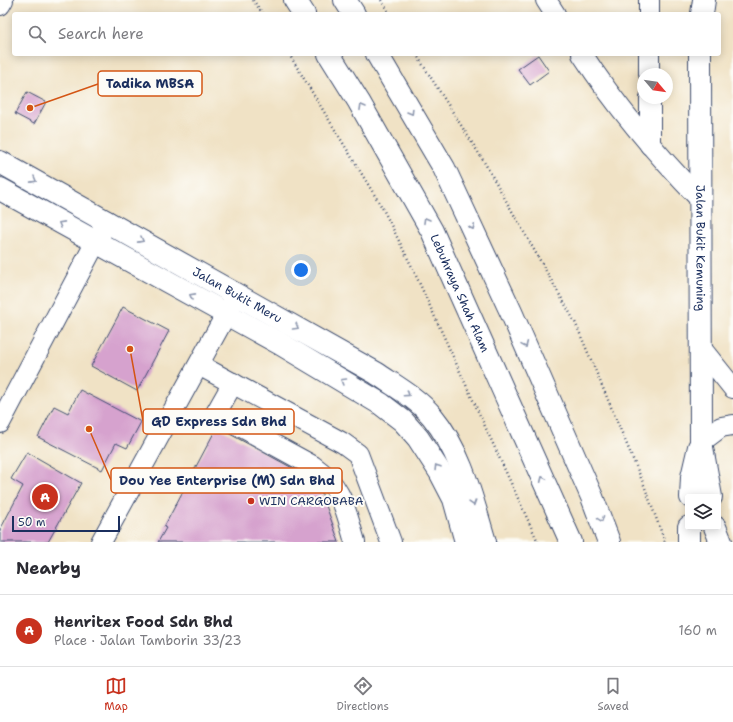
<!DOCTYPE html>
<html lang="en">
<head>
<meta charset="utf-8">
<style>
	body { margin:0; font-family:"Shantell Sans",sans-serif; background:#f7f7f7; color:#2b2b33 }
	.controls { position:absolute; right:12px; bottom:12px; display:grid; overflow:hidden; border-radius:4px; box-shadow:0 2px 10px #0003 }
	.controls button { width:36px; height:36px; display:grid; place-items:center; padding:0; border:0; border-bottom:1px solid #e1e1e2; background:#fff; color:#2b2b33; font:20px sans-serif }
	.compass { position:absolute; left:637px; top:68px; width:36px; height:36px; border-radius:50%; background:#fff; box-shadow:0 2px 10px #0003; rotate:119deg }
	.scale { position:absolute; left:12px; bottom:10px; width:108px; box-sizing:border-box; padding-left:4px; border:2px solid #1b2f5e; border-top:0; font-size:11px; line-height:14px; white-space:nowrap; color:#1b2f5e; -webkit-text-stroke:3px #fdfcf7; paint-order:stroke }
	.you { position:absolute; left:301px; top:270px; width:14px; height:14px; margin:-10px; border:3px solid #fff; border-radius:50%; background:#1a73e8; box-shadow:0 0 0 6px #1a73e833 }
	.badge { display:grid; place-items:center; width:26px; height:26px; border-radius:50%; background:#c8321e; color:#fff; font-size:13px; font-weight:700 }
	.pin { position:absolute; translate:-50% -50%; border:2px solid #fff; box-shadow:0 1px 4px #0006 }
	.list { margin:0; padding:0; list-style:none }
	h2 { display:flex; justify-content:space-between; align-items:center; height:52px; margin:0; padding:0 16px; font-size:17px }
	h2 small { font-size:13px; font-weight:400; color:#7c7c81 }
	.list li { display:grid; grid-template-columns:26px 1fr auto; gap:12px; align-items:center; box-sizing:border-box; height:72px; padding:0 16px; border-top:1px solid #e1e1e2 }
	.list b { display:block; font-size:15px; white-space:nowrap }
	.list p { margin:0; font-size:13px; white-space:nowrap; color:#7c7c81 }
	.list em { font-size:13px; font-style:normal; color:#7c7c81 }
	.icon { flex:none; width:22px; height:22px; fill:none; stroke:currentColor; stroke-width:2; stroke-linecap:round; stroke-linejoin:round }
	.map { position:relative; flex:none; width:733px; height:542px; overflow:hidden }
	.search { position:absolute; background:#fff; box-shadow:0 2px 10px #0003; left:12px; right:12px; top:12px; height:44px; display:flex; align-items:center; gap:10px; box-sizing:border-box; padding:0 14px; border-radius:4px; color:#7c7c81; font-size:15px }
	.sheet { height:124px; background:#fff }
	nav { display:flex; justify-content:space-around; align-items:center; box-sizing:border-box; height:56px; border-top:1px solid #e1e1e2; background:#fff; font-size:11px; color:#7c7c81 }
	nav a { display:grid; justify-items:center; gap:2px }
	nav .on { color:#c8321e }
	.map>svg:first-child { display:block }
</style>
</head>
<body>
<div class="map">
<svg width="733" height="542" viewBox="0 0 733 542">
	<rect width="100%" height="100%" fill="#fdfcf7"/>
	<filter id="ink" filterUnits="userSpaceOnUse"><feTurbulence type="fractalNoise" baseFrequency=".025" numOctaves="2"/><feDisplacementMap in="SourceGraphic" scale="8" xChannelSelector="R" yChannelSelector="G"/><feConvolveMatrix kernelMatrix="1 2 1 2 8 2 1 2 1" color-interpolation-filters="sRGB"/></filter>
	<filter id="wash" filterUnits="userSpaceOnUse"><feTurbulence type="fractalNoise" baseFrequency=".012" numOctaves="4" result="noise"/><feDisplacementMap in="SourceGraphic" scale="16" xChannelSelector="R" yChannelSelector="G"/><feGaussianBlur stdDeviation="0.9" result="paint"/><feColorMatrix in="noise" values="0 0 0 0 0 0 0 0 0 0 0 0 0 0 0 0 0 1.4 0 .05"/><feComposite in="paint" operator="in"/></filter>
	<g filter="url(#wash)">
		<rect width="100%" height="100%" fill="#f0e2c5"/>
		<g id="blocks">
			<g fill="#d6a2ce">
				<path d="M538 55 549 71 530 85 518 69Z"/>
				<path d="M27 92 46 102 34 124 15 114Z"/>
				<path d="M123 307 169 331 137 391 91 366Z"/>
				<path d="M80 390 141 422 127 448 116 443 102 470 38 437 54 406 68 413Z"/>
				<path d="M217 427 307 476 315 482 319 486 339 542H158L166 528 164 527Z"/>
				<path d="M27 452 81 483 48 542H0V530L23 486 11 479Z"/>
			</g>
		</g>
	</g>
	<g filter="url(#ink)">
		<use href="#blocks" fill-opacity="0" stroke="#3b4a6d" stroke-width="1"/>
		<g fill="none" stroke-linecap="round" stroke-linejoin="round">
			<g stroke="#3b4a6d" stroke-width="22">
				<g id="minor">
					<path d="M546 0 555 14"/>
					<path d="M649 0V14"/>
					<path d="M0 5 3 0"/>
					<path d="M582 54C616 106 656 154 700 199"/>
					<path d="M649 54V74"/>
					<path d="M650 98V145"/>
					<path d="M701 348 733 388"/>
					<path d="M199 365 343 443 358 454 391 542"/>
					<path d="M233 383 216 413 313 466C343 487 345 509 355 542"/>
					<path d="M0 423 107 221"/>
					<path d="M701 442 721 427 733 425"/>
					<path d="M101 542 234 300"/>
				</g>
			</g>
			<g stroke="#3b4a6d" stroke-width="24">
				<g id="major">
					<path d="M702 14 704 0"/>
					<path id="s1" d="M700 54 701 442 711 497"/>
					<path id="s2" d="M0 162 376 373C395 386 417 398 432 416 461 451 472 499 485 542"/>
					<path d="M0 189 279 343 381 404 403 421 418 438 440 472 454 499 466 542"/>
					<path d="M691 497 692 477 699 447"/>
					<path d="M715 527 721 542"/>
					<path d="M689 542V527"/>
				</g>
			</g>
			<g stroke="#3b4a6d" stroke-width="24">
				<g id="highway">
					<path d="M295 0 304 14"/>
					<path d="M345 0 354 14"/>
					<path id="s3" d="M329 54 359 102 432 231 571 542"/>
					<path d="M377 54 444 168 511 312 592 497 609 542"/>
				</g>
			</g>
			<g stroke="#3b4a6d" stroke-width="2.5" stroke-dasharray="1 3" stroke-linecap="butt">
				<path d="M253 0 263 14"/>
				<path d="M381 0 390 14"/>
				<path d="M289 54 383 209 412 267 538 542"/>
				<path d="M416 54 483 160 575 322 644 485 665 542"/>
			</g>
			<use href="#minor" stroke="#fff" stroke-width="20"/>
			<use href="#major" stroke="#fff" stroke-width="22"/>
			<use href="#highway" stroke="#fff" stroke-width="22"/>
		</g>
		<defs><path id="oneway-chevron" d="M-2-3.5L2.5 0L-2 3.5" fill="none" stroke-width="1.6" stroke-linecap="round" stroke-linejoin="round"/></defs>
		<g stroke="#8d97ae">
			<use href="#oneway-chevron" transform="translate(362 107) rotate(-120)"/>
			<use href="#oneway-chevron" transform="translate(411 112) rotate(59)"/>
			<use href="#oneway-chevron" transform="translate(34 180) rotate(29)"/>
			<use href="#oneway-chevron" transform="translate(426 220) rotate(-120)"/>
			<use href="#oneway-chevron" transform="translate(61 224) rotate(-151)"/>
			<use href="#oneway-chevron" transform="translate(472 227) rotate(65)"/>
			<use href="#oneway-chevron" transform="translate(141 240) rotate(29)"/>
			<use href="#oneway-chevron" transform="translate(192 296) rotate(-151)"/>
			<use href="#oneway-chevron" transform="translate(296 327) rotate(30)"/>
			<use href="#oneway-chevron" transform="translate(525 345) rotate(66)"/>
			<use href="#oneway-chevron" transform="translate(343 381) rotate(-149)"/>
			<use href="#oneway-chevron" transform="translate(407 394) rotate(34)"/>
			<use href="#oneway-chevron" transform="translate(437 467) rotate(-122)"/>
			<use href="#oneway-chevron" transform="translate(543 479) rotate(-114)"/>
			<use href="#oneway-chevron" transform="translate(473 503) rotate(73)"/>
			<use href="#oneway-chevron" transform="translate(601 519) rotate(69)"/>
		</g>
	</g>
	<circle fill="#c8321e" stroke="#fdfcf7" stroke-width="1.5" cx="251" cy="501" r="4"/>
	<g text-anchor="middle" stroke-width="4" stroke-linejoin="round" paint-order="stroke">
		<g font-size="12" fill="#1b2f5e" stroke="#fdfcf7">
			<text dy="4" stroke="none"><textPath href="#s1" startOffset="194">Jalan Bukit Kemuning</textPath></text>
			<text dy="4" stroke="none"><textPath href="#s3" startOffset="273">Lebuhraya Shah Alam</textPath></text>
			<text dy="4" stroke="none"><textPath href="#s2" startOffset="272">Jalan Bukit Meru</textPath></text>
		</g>
		<g font-size="12" fill="#1b2f5e" stroke="#fdfcf7" text-anchor="start">
			<text x="259" y="505">WIN CARGOBABA</text>
		</g>
	</g>
	<path fill="none" stroke="#d45514" stroke-width="1.5" d="M30 108L98 84M130 349L143 421M89 429L111 480"/>
	<g fill="#d45514" stroke="#fdfcf7" stroke-width="1.5">
		<circle cx="30" cy="108" r="4"/>
		<circle cx="130" cy="349" r="4"/>
		<circle cx="89" cy="429" r="4"/>
	</g>
	<g fill="#fdfcf7" stroke="#d45514" stroke-width="1.5">
		<rect x="98" y="71" width="104" height="25" rx="4"/>
		<rect x="143" y="409" width="151" height="25" rx="4"/>
		<rect x="111" y="468" width="231" height="25" rx="4"/>
	</g>
	<g font-size="13" text-anchor="middle" font-weight="bold" fill="#1b2f5e">
		<text x="150" y="88">Tadika MBSA</text>
		<text x="219" y="426">GD Express Sdn Bhd</text>
		<text x="227" y="485">Dou Yee Enterprise (M) Sdn Bhd</text>
	</g>
</svg>
<div class="controls">
<button><svg class="icon" aria-label="layers" viewBox="0 0 24 24"><path d="M12 4l9 5-9 5-9-5zM3 14l9 5 9-5"/></svg></button>
</div>
<svg class="compass" viewBox="-18 -18 36 36"><path d="M0-13l5 13h-10z" fill="#e53935"/><path d="M0 13l5-13h-10z" fill="#7c7c81"/></svg>
<div class="scale">50 m</div>
<div class="you"></div>
<div class="pin badge" style="left:45px;top:497px">A</div>
<div class="search"><svg class="icon" aria-label="search" viewBox="0 0 24 24"><circle cx="10" cy="10" r="6"/><path d="M15 15l6 6"/></svg>Search here</div>
</div>
<section class="sheet">
<h2>Nearby<small></small></h2>
<ul class="list">
<li><span class="badge">A</span><div><b>Henritex Food Sdn Bhd</b><p>Place · Jalan Tamborin 33/23</p></div><em>160 m</em></li>
</ul>
</section>
<nav>
<a class="on"><svg class="icon" aria-label="map" viewBox="0 0 24 24"><path d="M3 6l6-2 6 2 6-2v14l-6 2-6-2-6 2zM9 4v14M15 6v14"/></svg>Map</a>
<a><svg class="icon" aria-label="directions" viewBox="0 0 24 24"><path d="M12 3l9 9-9 9-9-9zM9 14v-3h6M13 9l2 2-2 2"/></svg>Directions</a>
<a><svg class="icon" aria-label="saved" viewBox="0 0 24 24"><path d="M7 4h10v16l-5-4-5 4z"/></svg>Saved</a>
</nav>
</body>
</html>
